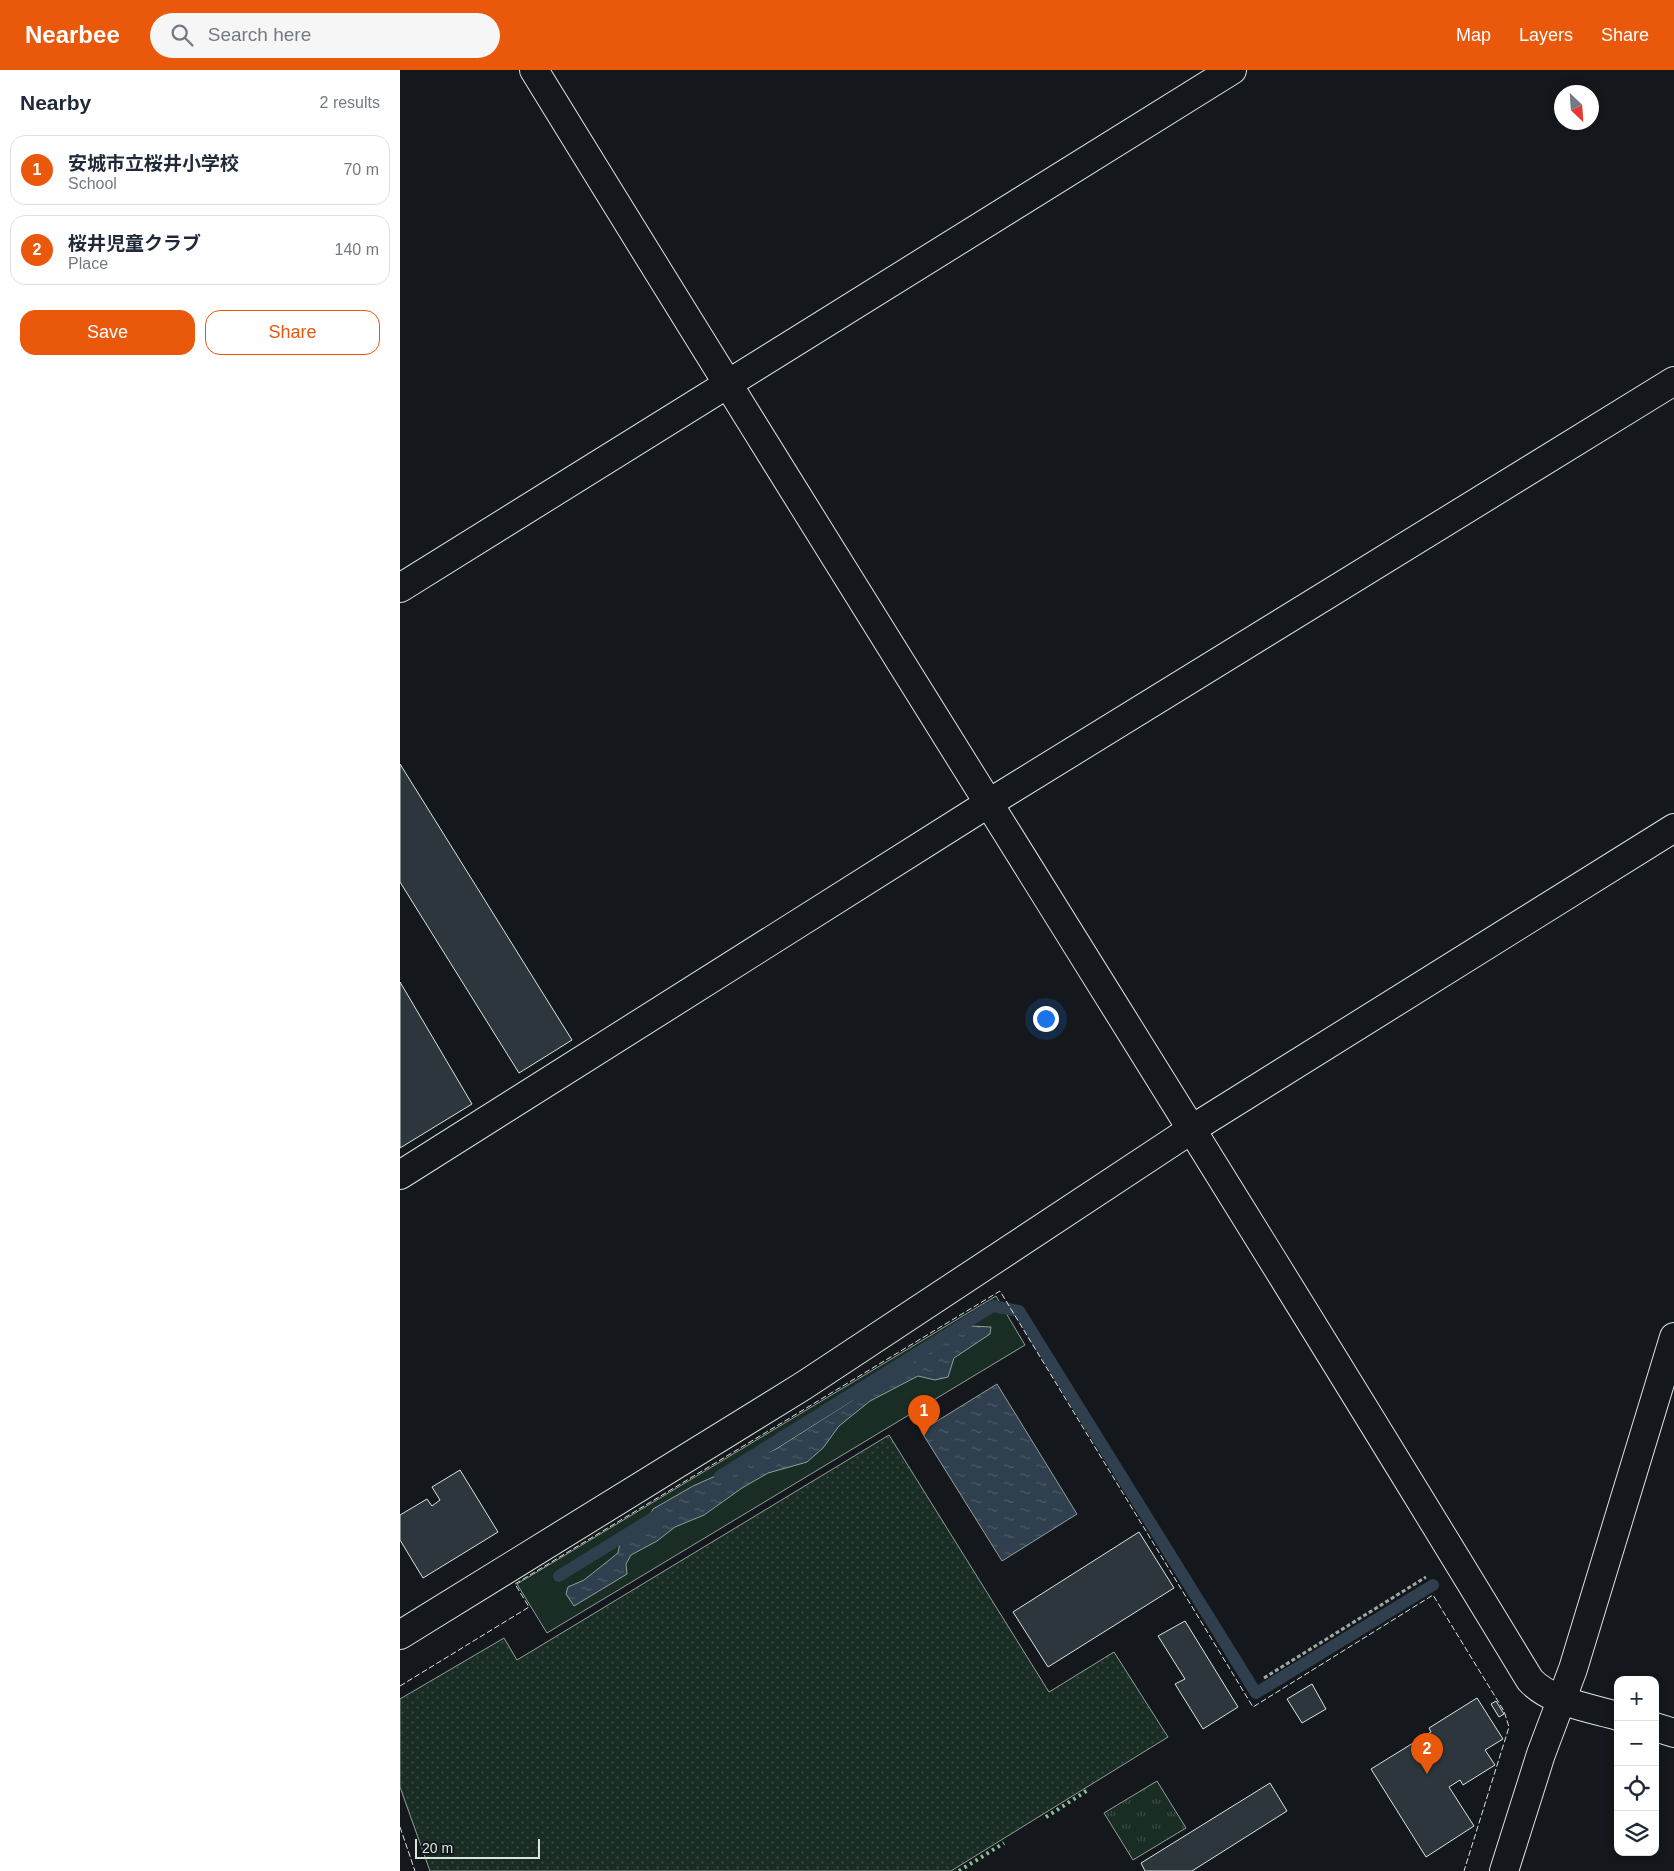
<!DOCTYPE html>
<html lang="en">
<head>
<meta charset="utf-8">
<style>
	body { margin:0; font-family:Arial,"Noto Sans JP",sans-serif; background:#f6f6f7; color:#1f2937 }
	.controls { position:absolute; right:15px; bottom:15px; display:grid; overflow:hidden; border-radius:10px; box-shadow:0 2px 8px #0003 }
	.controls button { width:45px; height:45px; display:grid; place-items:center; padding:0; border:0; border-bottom:1px solid #e0e1e3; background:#fff; color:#1f2937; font:25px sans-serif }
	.compass { position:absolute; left:1154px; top:15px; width:45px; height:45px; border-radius:50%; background:#fff; box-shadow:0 2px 8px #0003; rotate:155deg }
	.scale { position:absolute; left:15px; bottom:12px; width:125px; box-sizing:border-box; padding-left:5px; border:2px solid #d8e6dc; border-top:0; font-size:14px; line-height:18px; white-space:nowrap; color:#d8e6dc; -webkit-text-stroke:4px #14181c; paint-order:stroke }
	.you { position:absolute; left:645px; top:948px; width:18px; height:18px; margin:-12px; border:4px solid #fff; border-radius:50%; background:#1a73e8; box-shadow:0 0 0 8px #1a73e833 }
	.badge { display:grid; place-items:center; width:32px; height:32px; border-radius:50%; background:#ea580c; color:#fff; font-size:16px; font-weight:700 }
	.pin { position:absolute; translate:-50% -41px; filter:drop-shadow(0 1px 2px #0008) }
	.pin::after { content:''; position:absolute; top:26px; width:18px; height:15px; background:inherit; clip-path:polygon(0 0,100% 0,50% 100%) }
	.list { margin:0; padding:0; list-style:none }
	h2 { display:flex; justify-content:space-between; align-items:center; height:65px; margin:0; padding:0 20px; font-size:21px }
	h2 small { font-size:16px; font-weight:400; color:#747a83 }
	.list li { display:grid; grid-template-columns:32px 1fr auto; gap:15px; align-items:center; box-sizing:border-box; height:70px; margin:0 10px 10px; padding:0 10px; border:1px solid #e0e1e3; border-radius:15px }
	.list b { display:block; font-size:19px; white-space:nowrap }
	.list p { margin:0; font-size:16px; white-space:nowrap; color:#747a83 }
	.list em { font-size:16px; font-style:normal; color:#747a83 }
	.actions { display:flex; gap:10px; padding:15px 20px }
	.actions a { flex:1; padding:11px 0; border:1px solid #ea580c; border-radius:15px; text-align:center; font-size:18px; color:#ea580c }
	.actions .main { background:#ea580c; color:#fff }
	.icon { flex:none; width:28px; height:28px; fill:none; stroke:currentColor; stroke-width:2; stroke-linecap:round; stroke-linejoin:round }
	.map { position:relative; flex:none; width:1274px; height:1801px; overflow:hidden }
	header { display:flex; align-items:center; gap:30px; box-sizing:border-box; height:70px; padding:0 25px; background:#ea580c; color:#fff }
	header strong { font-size:24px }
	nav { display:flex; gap:28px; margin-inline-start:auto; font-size:18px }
	.search { width:350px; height:45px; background:#f6f6f7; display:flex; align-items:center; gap:12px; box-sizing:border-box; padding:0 18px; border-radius:28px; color:#747a83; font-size:19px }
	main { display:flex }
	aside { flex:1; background:#fff }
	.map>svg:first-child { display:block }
</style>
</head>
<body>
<header>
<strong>Nearbee</strong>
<div class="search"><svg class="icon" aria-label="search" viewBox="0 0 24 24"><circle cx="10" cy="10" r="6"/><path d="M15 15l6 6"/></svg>Search here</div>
<nav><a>Map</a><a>Layers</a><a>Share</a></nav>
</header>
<main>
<aside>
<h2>Nearby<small>2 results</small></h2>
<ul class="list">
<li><span class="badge">1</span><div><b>安城市立桜井小学校</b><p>School</p></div><em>70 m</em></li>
<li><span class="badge">2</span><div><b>桜井児童クラブ</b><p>Place</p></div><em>140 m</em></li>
</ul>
<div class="actions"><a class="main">Save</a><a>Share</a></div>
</aside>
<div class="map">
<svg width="1274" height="1801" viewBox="0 0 1274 1801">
	<defs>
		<pattern id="grass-tufts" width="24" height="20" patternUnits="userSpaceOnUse" patternTransform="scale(1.25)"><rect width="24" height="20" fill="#1a2d24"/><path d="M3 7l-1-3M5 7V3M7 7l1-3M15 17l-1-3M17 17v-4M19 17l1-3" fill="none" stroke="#3b4b43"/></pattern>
		<pattern id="park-dots" width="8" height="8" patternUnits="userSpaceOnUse" patternTransform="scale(1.25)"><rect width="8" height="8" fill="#1a2d24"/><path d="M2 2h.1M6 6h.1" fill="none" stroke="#3b4b43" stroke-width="1.8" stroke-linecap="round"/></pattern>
		<pattern id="water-ripples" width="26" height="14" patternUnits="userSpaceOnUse" patternTransform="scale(1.25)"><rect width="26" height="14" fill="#2f3f4d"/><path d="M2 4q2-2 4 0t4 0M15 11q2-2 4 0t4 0" fill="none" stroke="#4c5b66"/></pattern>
	</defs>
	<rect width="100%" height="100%" fill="#14181c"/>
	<path fill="url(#grass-tufts)" stroke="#939e99" d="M757 1711 786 1758 733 1790 704 1743Z"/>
	<path fill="url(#park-dots)" stroke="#939e99" d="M489 1365 649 1622 714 1582 768 1667 551 1801H30L0 1717V1629L104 1568 117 1590Z"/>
	<path fill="#1a2d24" stroke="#939e99" d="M596 1226 625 1275 147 1563 117 1514Z"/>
	<g fill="url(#water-ripples)" stroke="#939e99">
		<path d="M571 1256 591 1257 590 1264 554 1288 548 1307 535 1310 518 1306 470 1331 439 1356 423 1378 407 1392 368 1403 342 1418 304 1445 275 1457 257 1471 231 1485 226 1494 227 1504 174 1536 166 1524 168 1517 184 1510 218 1483 220 1472 244 1458 253 1439 293 1416 376 1379 453 1330 462 1313 506 1296Z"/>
		<path d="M597 1314 677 1444 602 1491 521 1361Z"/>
	</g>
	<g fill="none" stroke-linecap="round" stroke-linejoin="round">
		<g stroke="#2f3f4d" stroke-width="12">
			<path d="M320 1406 593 1236 619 1241 856 1623 1033 1515"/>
			<path d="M159 1506 261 1443"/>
		</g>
	</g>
	<g fill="#2c363c" stroke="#d8e6dc">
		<path d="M0 694 172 970 119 1003 0 812Z"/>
		<path d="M0 912 72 1034 0 1078Z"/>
		<path d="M60 1400 98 1462 23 1508 0 1470V1445L27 1429 32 1436 40 1430 32 1417Z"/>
		<path d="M739 1462 774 1518 648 1597 613 1542Z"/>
		<path d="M785 1551 838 1637 803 1659 775 1614 785 1609 758 1566Z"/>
		<path d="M912 1614 926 1639 902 1653 887 1629Z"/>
		<path d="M1077 1628 1103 1669 1085 1680 1095 1695 1063 1715 1060 1710 1049 1717 1074 1756 1026 1787 971 1699 1031 1662 1029 1658Z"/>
		<path d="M1096 1631 1104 1644 1099 1647 1091 1634Z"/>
		<path d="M870 1713 887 1741 792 1801H745L741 1793Z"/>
	</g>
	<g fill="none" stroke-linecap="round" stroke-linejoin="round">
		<g stroke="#d8e6dc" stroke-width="30">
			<g id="minor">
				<path d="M134 0C464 538 803 1071 1130 1610 1150 1632 1190 1638 1218 1646"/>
				<path d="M0 518 832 0"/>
				<path d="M0 1105 589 733 1274 311"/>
				<path d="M0 1565 403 1316 792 1059 1274 758"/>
				<path d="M1255 1657 1274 1663"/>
				<path d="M1104 1801 1141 1684 1173 1599 1274 1267"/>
			</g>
		</g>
		<path stroke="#9da8a2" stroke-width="3" stroke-dasharray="4 2.5" stroke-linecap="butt" d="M864 1608 1026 1507"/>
		<use href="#minor" stroke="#14181c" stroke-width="28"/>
		<g stroke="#8ac095" stroke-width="4" stroke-dasharray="2.5 4" stroke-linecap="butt">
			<path d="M646 1747 688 1720"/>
			<path d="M559 1801 604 1773"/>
		</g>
		<g stroke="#d8e6dc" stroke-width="1" stroke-dasharray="6 2.5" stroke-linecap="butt">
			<path d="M0 1616 129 1537 115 1514 600 1221 853 1637 1033 1525 1104 1641 1109 1657 1064 1801"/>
			<path d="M0 1757 15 1801"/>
		</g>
	</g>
</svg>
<div class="controls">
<button>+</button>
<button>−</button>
<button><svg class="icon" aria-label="locate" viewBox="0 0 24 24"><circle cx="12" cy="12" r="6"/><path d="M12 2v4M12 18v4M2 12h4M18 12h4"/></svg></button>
<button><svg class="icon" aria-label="layers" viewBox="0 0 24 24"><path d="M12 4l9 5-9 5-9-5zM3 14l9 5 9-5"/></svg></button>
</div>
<svg class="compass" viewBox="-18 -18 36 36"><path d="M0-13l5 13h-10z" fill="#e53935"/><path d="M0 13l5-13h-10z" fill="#747a83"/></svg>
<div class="scale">20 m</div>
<div class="you"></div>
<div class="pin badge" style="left:524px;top:1366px">1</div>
<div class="pin badge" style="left:1027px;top:1704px">2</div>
</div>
</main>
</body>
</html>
